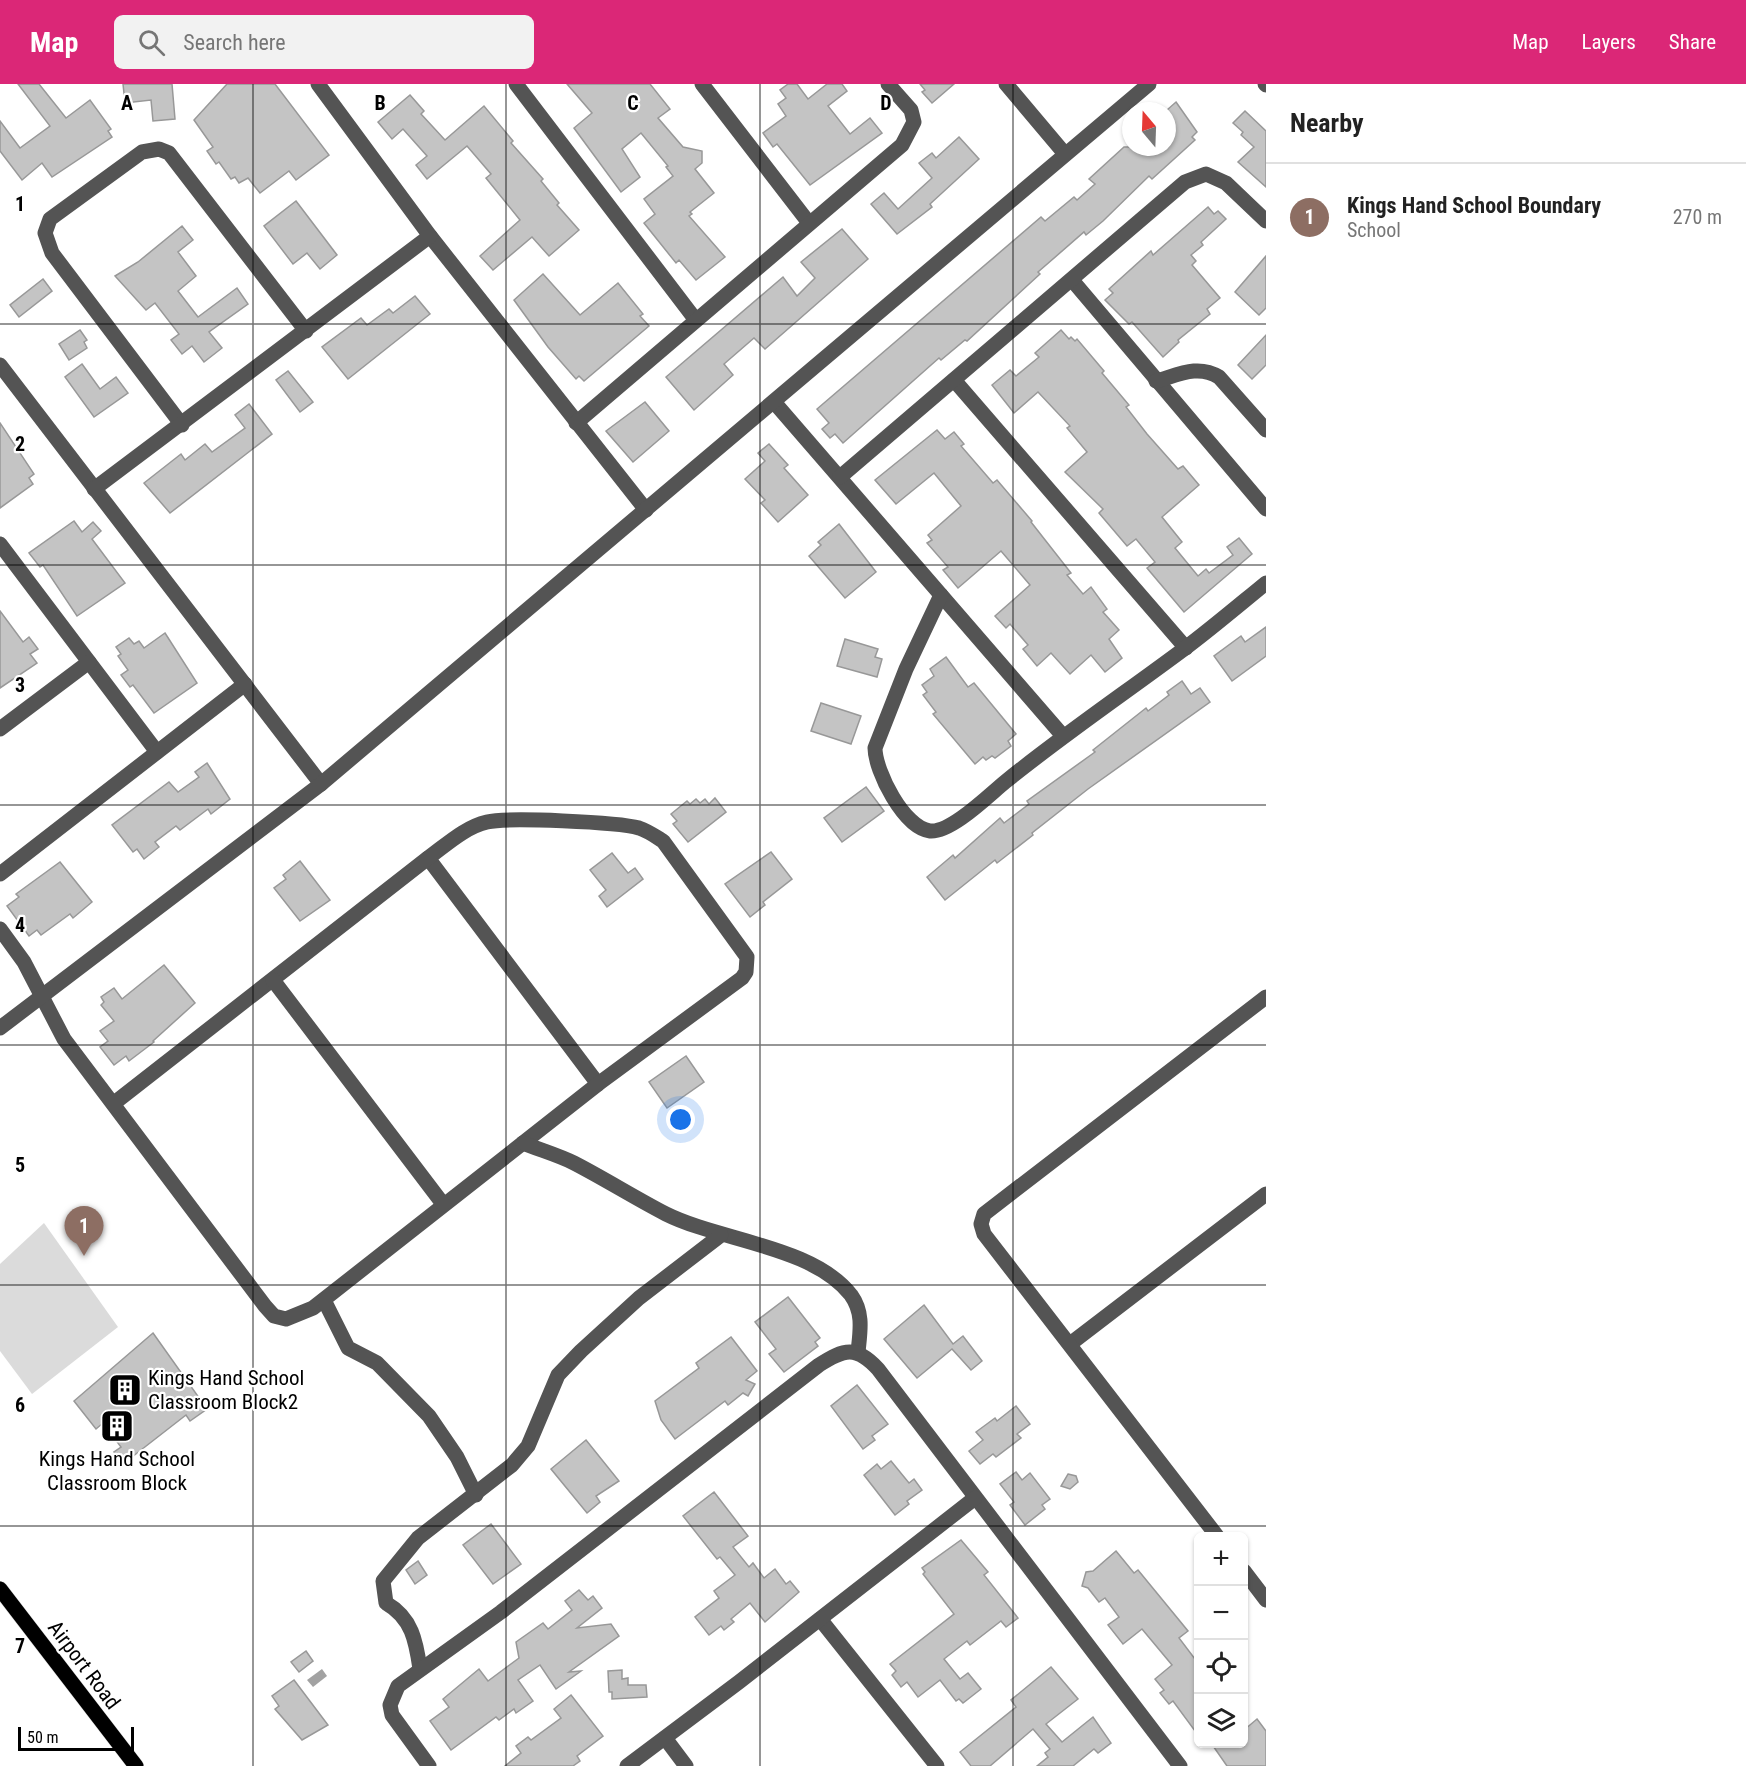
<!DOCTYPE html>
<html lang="en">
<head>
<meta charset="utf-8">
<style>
	body { margin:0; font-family:"Roboto Condensed",sans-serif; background:#f2f2f2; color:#222 }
	.controls { position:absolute; right:18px; bottom:18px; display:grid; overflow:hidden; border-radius:9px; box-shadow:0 2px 4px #0004 }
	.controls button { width:54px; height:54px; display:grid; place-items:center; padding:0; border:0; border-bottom:2px solid #e0e0e0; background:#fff; color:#222; font:30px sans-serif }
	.compass { position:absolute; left:1122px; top:18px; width:54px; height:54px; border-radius:50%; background:#fff; box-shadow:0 2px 4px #0004; rotate:341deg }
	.scale { position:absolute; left:18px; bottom:15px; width:116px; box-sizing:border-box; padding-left:6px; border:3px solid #000; border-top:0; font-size:16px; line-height:21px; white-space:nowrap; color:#000; -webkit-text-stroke:4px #fff; paint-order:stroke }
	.you { position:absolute; left:681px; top:1036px; width:21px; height:21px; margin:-15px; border:4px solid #fff; border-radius:50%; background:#1a73e8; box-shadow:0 0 0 9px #1a73e833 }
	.badge { display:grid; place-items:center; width:39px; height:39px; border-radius:50%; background:#db2777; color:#fff; font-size:20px; font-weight:700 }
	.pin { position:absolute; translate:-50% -50px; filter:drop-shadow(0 2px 3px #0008) }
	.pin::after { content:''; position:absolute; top:32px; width:21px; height:18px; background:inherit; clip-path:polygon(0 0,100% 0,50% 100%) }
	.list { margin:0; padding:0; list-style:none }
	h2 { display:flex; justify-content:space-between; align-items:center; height:78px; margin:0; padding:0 24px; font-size:26px }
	h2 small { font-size:20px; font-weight:400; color:#767676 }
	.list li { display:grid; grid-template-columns:39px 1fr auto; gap:18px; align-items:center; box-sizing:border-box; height:108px; padding:0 24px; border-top:2px solid #e0e0e0 }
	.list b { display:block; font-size:22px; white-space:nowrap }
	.list p { margin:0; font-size:20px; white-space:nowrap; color:#767676 }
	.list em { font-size:20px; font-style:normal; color:#767676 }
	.icon { flex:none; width:33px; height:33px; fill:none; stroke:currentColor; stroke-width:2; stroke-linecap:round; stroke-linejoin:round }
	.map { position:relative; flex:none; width:1266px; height:1682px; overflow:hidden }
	header { display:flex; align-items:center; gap:36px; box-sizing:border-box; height:84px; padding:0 30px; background:#db2777; color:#fff }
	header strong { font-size:28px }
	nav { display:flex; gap:33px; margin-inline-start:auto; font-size:21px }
	.search { width:420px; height:54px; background:#f2f2f2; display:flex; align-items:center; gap:15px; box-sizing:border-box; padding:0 21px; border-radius:9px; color:#767676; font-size:22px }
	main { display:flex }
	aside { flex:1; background:#fff }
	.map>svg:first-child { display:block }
</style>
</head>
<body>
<header>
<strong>Map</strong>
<div class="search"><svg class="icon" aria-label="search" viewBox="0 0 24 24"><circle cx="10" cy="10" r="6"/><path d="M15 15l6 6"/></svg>Search here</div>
<nav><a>Map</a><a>Layers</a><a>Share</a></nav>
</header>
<main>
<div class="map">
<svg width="1266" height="1682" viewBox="0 0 1266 1682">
	<rect width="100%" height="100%" fill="#fff"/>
	<path fill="#dbdbdb" d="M44 1139 118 1243 32 1310 0 1267V1180Z"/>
	<path fill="#a2a2a2" d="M322 1585 327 1592 313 1603 307 1596Z"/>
	<g fill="#c4c4c4" stroke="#989898" stroke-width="1.5">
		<path d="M18 0H39L66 34 90 16 111 45 108 47 112 53 52 93 42 79 22 96 0 67V37L20 64 50 42Z"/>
		<path d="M123 0H172L175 35 153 37 151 16 125 19Z"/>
		<path d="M227 0H275L329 71 296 96 289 87 260 109 248 94 239 99 235 93 231 95 219 78 216 80 207 67 213 63 194 36Z"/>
		<path d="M567 0H650L670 25 658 34 683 63 702 67V79L695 85 714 109 690 128 692 130 689 132 725 173 696 196 679 176 676 179 644 139 655 130 644 115 673 92 666 83 668 82 641 49 622 65 640 93 621 108 574 44 592 29Z"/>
		<path d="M788 0H797L808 15 827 0H842L847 7 828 22 850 50 870 34 882 49 810 101 777 60 773 63 763 49 786 32 778 20 786 14 780 6Z"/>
		<path d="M920 0H954L932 19 922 8 925 6Z"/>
		<path d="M410 11 424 27 421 30 445 56 484 22 513 57 511 59 543 95 541 97 559 119 557 121 579 146 549 172 532 153 493 186 480 172 520 136 486 94 491 90 467 62 427 95 416 81 427 72 403 45 392 55 378 38Z"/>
		<path d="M1176 18 1197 48 1192 53 1195 56 1152 95 1149 92 1103 137 1086 151 1084 148 1038 188 1040 190 967 257 965 256 941 276 939 274 843 359 835 350 830 354 822 345 829 339 817 325 1041 133 1045 137 1074 113 1077 116 1095 100 1089 95 1124 63H1167V26Z"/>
		<path d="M1245 27 1266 47V103L1238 78 1254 63 1241 51 1243 48 1233 39Z"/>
		<path d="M959 53 979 75 930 120 932 123 897 150 871 120 884 109 898 125 932 94 919 79 932 69 936 74Z"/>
		<path d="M296 117 337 171 320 185 307 169 293 180 264 142Z"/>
		<path d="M1208 123 1214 130 1218 127 1226 135 1201 158 1203 161 1191 171 1196 177 1192 181 1220 214 1207 225 1210 230 1178 256 1179 258 1163 273 1132 238 1129 240 1105 216 1113 209 1109 205 1151 167 1153 171Z"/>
		<path d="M182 142 193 156 178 168 196 192 178 207 198 233 237 204 248 220 209 248 222 264 204 278 192 262 182 270 171 256 179 250 155 219 146 226 115 192 138 178Z"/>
		<path d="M842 145 868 175 765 265 754 254 724 280 733 291 694 326 666 293 783 193 797 212 815 194 801 178Z"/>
		<path d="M1266 172V224L1259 231 1235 208Z"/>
		<path d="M543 190 580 231 618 199 643 230 640 232 649 242 584 297 579 292 576 295 548 263 514 216Z"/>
		<path d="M43 195 52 207 19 233 10 221Z"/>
		<path d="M415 212 430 230 348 295 322 263 361 234 367 241 389 225 393 229Z"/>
		<path d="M80 246 87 256 84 258 87 264 69 276 59 260Z"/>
		<path d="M1061 246 1069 255 1071 253 1075 257 1077 255 1104 287 1102 289 1129 321 1126 323 1147 350 1178 385 1183 382 1199 401 1162 433 1182 458 1175 464 1198 492 1206 485 1209 489 1233 471 1227 463 1239 454 1252 470 1184 528 1147 484 1155 478 1136 455 1127 462 1099 429 1103 425 1065 388 1087 368 1067 344 1070 342 1038 308 1014 329 992 301 1010 286 1016 292 1039 273 1035 269Z"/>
		<path d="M1266 251V281L1252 295 1238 281Z"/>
		<path d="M82 280 100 305 116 293 128 309 94 333 65 293Z"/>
		<path d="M288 287 313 318 300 328 276 296Z"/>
		<path d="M645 318 669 347 633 378 606 347Z"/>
		<path d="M249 320 272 350 170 429 144 399 181 370 185 376 205 360 212 368 245 344 235 331Z"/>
		<path d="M0 339 34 390 29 394 33 400 0 424Z"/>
		<path d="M937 346 945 355 954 348 964 360 961 362 993 399 997 396 1032 437 1031 438 1071 489 1067 491 1083 510 1091 503 1107 525 1103 528 1119 546 1109 555 1122 574 1105 588 1091 571 1070 590 1051 569 1037 582 1023 565 1028 561 1010 540 1006 544 995 532 1030 501 1001 467 958 504 943 486 948 483 927 459 932 456 928 451 961 422 934 389 896 420 875 396Z"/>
		<path d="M769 360 788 381 784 384 808 411 778 438 761 419 765 416 745 395 765 377 758 369Z"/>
		<path d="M74 437 82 448 93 438 101 447 92 455 125 499 77 532 43 481 40 483 29 469Z"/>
		<path d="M839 440 876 488 845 514 809 472 821 461 818 458Z"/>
		<path d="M0 527 23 558 29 553 38 565 30 570 37 579 0 604Z"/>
		<path d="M1266 543V572L1232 597 1214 572 1241 552 1245 558Z"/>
		<path d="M165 549 197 599 154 629 133 601 130 603 121 591 128 586 118 572 121 570 116 563 129 554 134 560 139 557 144 564Z"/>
		<path d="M845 555 878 565 875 573 882 575 877 593 837 582Z"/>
		<path d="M946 573 968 603 974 599 1016 650 1008 657 1011 662 995 674 992 672 986 676 983 673 975 680 933 630 936 628 923 611 927 608 922 601 934 592 930 585Z"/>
		<path d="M1182 597 1191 610 1200 604 1210 618 1088 705 1032 749 1033 751 997 779 995 776 945 816 927 793 953 771 955 774 1000 734 1004 739 1029 720 1027 717 1095 668 1093 666 1146 624 1148 627 1169 611 1167 608Z"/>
		<path d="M821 619 861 632 851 660 811 647Z"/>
		<path d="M207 679 230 715 211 730 208 725 180 746 176 742 155 758 159 763 144 775 137 765 133 768 112 741 169 698 178 708 199 693 195 688Z"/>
		<path d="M866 703 884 727 842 758 824 734Z"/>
		<path d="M715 714 726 728 688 758 673 740 677 737 671 730 687 717 690 720 696 715 700 719 705 715 709 720Z"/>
		<path d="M771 768 792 795 763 818 765 821 750 833 725 800Z"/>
		<path d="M612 769 628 789 635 784 643 795 607 823 599 812 606 806 590 786Z"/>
		<path d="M300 777 330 816 300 837 274 804 286 795 283 791Z"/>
		<path d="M60 778 92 818 73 834 70 830 41 851 37 846 29 852 7 822 19 813 16 810Z"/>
		<path d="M164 881 195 919 153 957 154 958 129 977 126 972 114 981 100 963 108 957 100 947 114 937 101 921 104 918 101 913 114 904 122 915Z"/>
		<path d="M686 972 704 998 667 1024 649 998Z"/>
		<path d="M788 1213 820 1254 815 1258 818 1262 784 1288 769 1270 776 1265 755 1238Z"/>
		<path d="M924 1221 953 1260 963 1252 982 1277 971 1286 952 1265 917 1294 884 1255Z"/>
		<path d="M153 1249 207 1325 190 1337 186 1331 123 1380 114 1368 121 1363 103 1339 96 1345 74 1317Z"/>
		<path d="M731 1253 757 1287 746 1296 755 1300 748 1312 743 1309 728 1321 725 1317 675 1355 661 1336 655 1317 699 1284 696 1279Z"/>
		<path d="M857 1301 888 1340 872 1352 875 1356 863 1365 831 1322Z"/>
		<path d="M1016 1322 1030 1340 1017 1350 1021 1354 996 1373 993 1370 980 1380 969 1367 983 1356 976 1348 995 1334 997 1337Z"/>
		<path d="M586 1356 619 1397 596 1412 600 1418 587 1429 551 1385Z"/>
		<path d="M891 1377 909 1399 914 1395 922 1406 907 1417 909 1420 895 1431 864 1391 877 1380 881 1385Z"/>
		<path d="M1016 1388 1022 1396 1030 1389 1050 1415 1042 1421 1045 1425 1025 1441 1010 1421 1014 1418 1000 1400Z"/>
		<path d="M1068 1390 1076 1392 1078 1398 1070 1405 1061 1402Z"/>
		<path d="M714 1408 748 1452 733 1463 749 1483 753 1479 764 1494 775 1485 786 1500 790 1497 799 1508 765 1538 750 1519 731 1535 734 1538 724 1546 721 1542 709 1551 695 1533 719 1514 714 1507 735 1491 720 1473 717 1475 683 1432Z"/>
		<path d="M491 1440 521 1480 493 1500 463 1461Z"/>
		<path d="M961 1456 988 1488 984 1491 1018 1534 1006 1543 1001 1537 970 1561 967 1557 944 1575 960 1595 968 1589 981 1605 963 1619 959 1615 956 1617 940 1596 918 1613 907 1598 901 1603 892 1591 896 1587 890 1580 954 1530 923 1490 925 1488 922 1484Z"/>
		<path d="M1116 1467 1134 1489 1138 1486 1188 1547 1179 1554 1198 1579V1651L1173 1617 1169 1620 1160 1609 1164 1606 1155 1595 1172 1581 1142 1545 1123 1560 1108 1541 1119 1533 1105 1514 1099 1518 1088 1504 1082 1502 1086 1488 1093 1487Z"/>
		<path d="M418 1477 427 1491 415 1500 406 1486Z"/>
		<path d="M579 1506 588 1516 593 1512 602 1524 577 1544 611 1540 619 1552 569 1588 581 1587 556 1605 540 1581 518 1596 533 1617 516 1629 514 1625 499 1636 496 1633 451 1666 430 1637 449 1623 443 1615 479 1585 488 1597 519 1574 516 1558 543 1539 548 1545 572 1526 565 1517Z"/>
		<path d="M306 1567 313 1577 299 1588 291 1578Z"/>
		<path d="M1051 1583 1078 1615 1046 1640 1062 1658 1093 1633 1111 1659 1098 1669 1094 1665 1073 1682H1037L1048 1673 1045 1669 1050 1665 1033 1645 990 1682H971L960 1668 1016 1623 1011 1616Z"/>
		<path d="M622 1586V1595L628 1594V1601H646L647 1613 612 1615V1608H609L608 1587Z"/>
		<path d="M294 1596 328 1641 302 1656 275 1625 279 1622 272 1612Z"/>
		<path d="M571 1611 603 1652 577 1672 580 1677 573 1682H505L521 1669 516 1662 528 1653 531 1656 561 1634 554 1625Z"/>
		<path d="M1257 1635 1266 1647V1682H1227L1211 1659H1244V1646Z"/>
	</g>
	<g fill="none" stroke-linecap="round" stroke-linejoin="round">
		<g stroke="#dbdbdb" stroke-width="16">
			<path id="major" d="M0 1505 136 1682"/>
		</g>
		<g stroke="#545454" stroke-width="15">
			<path d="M318 0 430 152 646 426"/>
			<path d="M516 0 695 235"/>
			<path d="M702 0 809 139"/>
			<path d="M1006 0 1065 70"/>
			<path d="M1265 0 1266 1"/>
			<path d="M1072 196 1266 425"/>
			<path d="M0 281 321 700"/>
			<path d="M954 296 1186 564"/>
			<path d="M1156 297C1178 291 1198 280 1219 293L1266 346"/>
			<path d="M774 318 1063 652"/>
			<path d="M576 339 902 61 914 38 911 26 888 0"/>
			<path d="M182 341 52 169 45 149 50 135 142 68 159 65 169 69 306 247"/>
			<path d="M840 393 1185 98 1206 90 1226 99 1266 137"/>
			<path d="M94 405 430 152"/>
			<path d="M0 460 157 668"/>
			<path d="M941 511 906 585 875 664C875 687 904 744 930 747 951 749 989 711 1005 698 1063 651 1125 609 1184 565 1212 544 1239 521 1266 499"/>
			<path d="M0 645 89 578"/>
			<path d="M428 774 598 1000"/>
			<path d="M0 790 245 600"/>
			<path d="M0 845 24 878 64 955 265 1222 274 1232 286 1235 313 1224 598 1000 742 894 746 888 747 873 663 757C655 752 648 747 639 744 618 738 507 733 487 738 465 743 446 761 428 774L113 1020"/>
			<path d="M273 896 443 1120"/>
			<path d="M0 944 321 700 1149 0"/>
			<path d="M523 1059C540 1066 558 1071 574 1079 605 1095 635 1114 666 1130 720 1157 813 1162 851 1211 864 1229 860 1248 858 1268"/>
			<path d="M324 1216 348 1264 377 1279 429 1332 457 1373 476 1411"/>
			<path d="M1070 1260 1266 1110"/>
			<path d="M1217 1452 984 1150 981 1140 984 1130 1266 913"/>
			<path d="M1244 1487 1266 1516"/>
			<path d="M820 1535 937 1682"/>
			<path d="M420 1585C416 1557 412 1534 386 1519L383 1497 418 1454 512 1381 528 1362 558 1291 581 1267 639 1214 721 1151"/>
			<path d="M665 1654 686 1682"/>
			<path d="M429 1682 392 1631 390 1621 398 1602 501 1528 819 1281C844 1265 856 1261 878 1285L1180 1682"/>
			<path d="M627 1682 739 1598 975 1414"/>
		</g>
		<use href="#major" stroke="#000" stroke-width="15"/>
	</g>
	<path fill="none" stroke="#000" stroke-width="1.5" stroke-opacity="0.55" d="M253 0V1682M506 0V1682M760 0V1682M1013 0V1682M0 240H1266M0 481H1266M0 721H1266M0 961H1266M0 1201H1266M0 1442H1266"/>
	<defs>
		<g id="building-square" transform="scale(1.725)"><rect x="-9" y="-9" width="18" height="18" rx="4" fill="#000" stroke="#fff"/><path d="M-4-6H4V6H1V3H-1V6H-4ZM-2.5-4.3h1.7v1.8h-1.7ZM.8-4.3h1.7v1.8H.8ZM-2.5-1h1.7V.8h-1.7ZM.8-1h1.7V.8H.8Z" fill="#fff"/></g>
	</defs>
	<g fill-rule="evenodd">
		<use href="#building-square" x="125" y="1306"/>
		<use href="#building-square" x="117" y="1342"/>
	</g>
	<g text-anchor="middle" stroke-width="4.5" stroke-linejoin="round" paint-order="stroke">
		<g font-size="21" fill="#000" stroke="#fff" text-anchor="start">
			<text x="148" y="1301">Kings Hand School<tspan x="148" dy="24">Classroom Block2</tspan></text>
			<text x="117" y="1382" text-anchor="middle">Kings Hand School<tspan x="117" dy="24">Classroom Block</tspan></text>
		</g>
		<g font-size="21" fill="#000" stroke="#fff">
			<text transform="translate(84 1581) rotate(53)" y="7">Airport Road</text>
		</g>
	</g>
	<g font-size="20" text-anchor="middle" font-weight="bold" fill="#000" stroke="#fff" stroke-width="4.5" stroke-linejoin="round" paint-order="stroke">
		<text x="127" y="26">A</text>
		<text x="380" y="26">B</text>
		<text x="633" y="26">C</text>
		<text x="886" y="26">D</text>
		<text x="20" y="127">1</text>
		<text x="20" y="367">2</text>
		<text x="20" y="608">3</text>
		<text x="20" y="848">4</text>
		<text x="20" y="1088">5</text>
		<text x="20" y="1328">6</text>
		<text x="20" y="1569">7</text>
	</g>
</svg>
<div class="controls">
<button>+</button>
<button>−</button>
<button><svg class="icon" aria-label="locate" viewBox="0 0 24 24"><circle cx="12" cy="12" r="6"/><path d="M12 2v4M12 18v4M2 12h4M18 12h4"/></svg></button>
<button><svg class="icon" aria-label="layers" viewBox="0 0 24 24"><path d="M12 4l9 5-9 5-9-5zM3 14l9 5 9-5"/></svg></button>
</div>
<svg class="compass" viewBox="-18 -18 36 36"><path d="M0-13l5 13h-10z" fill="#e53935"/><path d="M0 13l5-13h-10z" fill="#767676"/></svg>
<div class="scale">50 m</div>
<div class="you"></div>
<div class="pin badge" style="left:84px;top:1172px;background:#8d6e63">1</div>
</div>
<aside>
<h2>Nearby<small></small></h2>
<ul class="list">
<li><span class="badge" style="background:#8d6e63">1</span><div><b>Kings Hand School Boundary</b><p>School</p></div><em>270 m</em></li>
</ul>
</aside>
</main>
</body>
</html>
